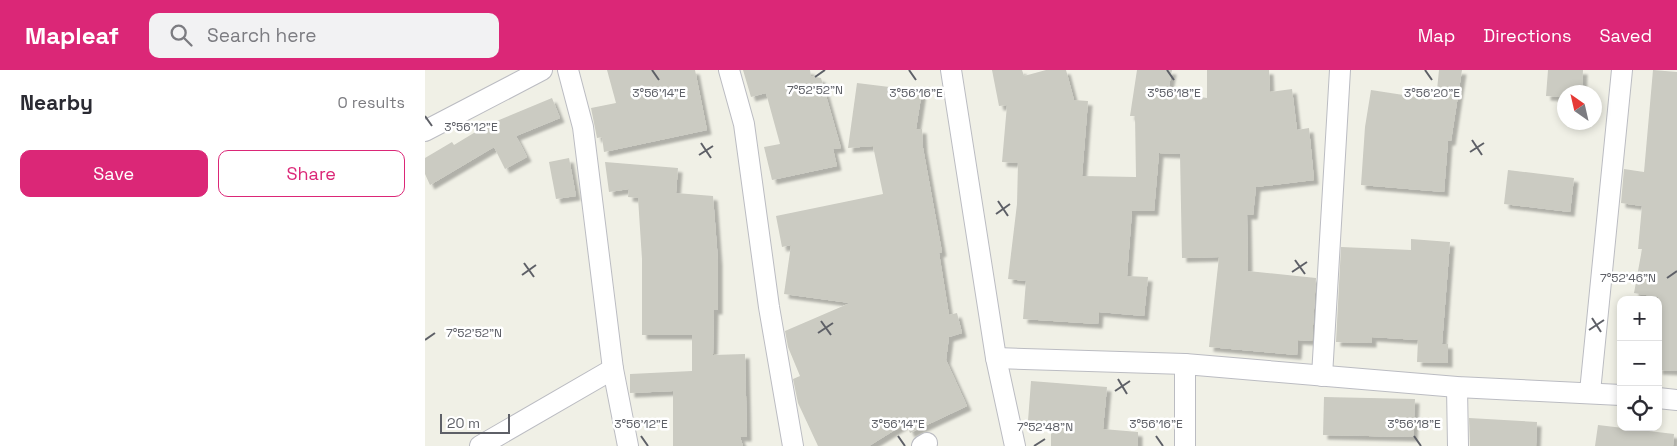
<!DOCTYPE html>
<html lang="en">
<head>
<meta charset="utf-8">
<style>
	body { margin:0; font-family:"Space Grotesk",sans-serif; background:#f2f2f3; color:#2b2b33 }
	.controls { position:absolute; right:15px; bottom:15px; display:grid; overflow:hidden; border-radius:10px; box-shadow:0 2px 8px #0003 }
	.controls button { width:45px; height:45px; display:grid; place-items:center; padding:0; border:0; border-bottom:1px solid #e1e1e2; background:#fff; color:#2b2b33; font:25px sans-serif }
	.compass { position:absolute; left:1132px; top:15px; width:45px; height:45px; border-radius:50%; background:#fff; box-shadow:0 2px 8px #0003; rotate:326deg }
	.scale { position:absolute; left:15px; bottom:12px; width:70px; box-sizing:border-box; padding-left:5px; border:2px solid #5e6067; border-top:0; font-size:14px; line-height:18px; white-space:nowrap; color:#5e6067; -webkit-text-stroke:4px #fff; paint-order:stroke }
	.list { margin:0; padding:0; list-style:none }
	h2 { display:flex; justify-content:space-between; align-items:center; height:65px; margin:0; padding:0 20px; font-size:21px }
	h2 small { font-size:16px; font-weight:400; color:#7c7c81 }
	.actions { display:flex; gap:10px; padding:15px 20px }
	.actions a { flex:1; padding:11px 0; border:1px solid #db2777; border-radius:10px; text-align:center; font-size:18px; color:#db2777 }
	.actions .main { background:#db2777; color:#fff }
	.icon { flex:none; width:28px; height:28px; fill:none; stroke:currentColor; stroke-width:2; stroke-linecap:round; stroke-linejoin:round }
	.map { position:relative; flex:none; width:1252px; height:376px; overflow:hidden }
	header { display:flex; align-items:center; gap:30px; box-sizing:border-box; height:70px; padding:0 25px; background:#db2777; color:#fff }
	header strong { font-size:24px }
	nav { display:flex; gap:28px; margin-inline-start:auto; font-size:18px }
	.search { width:350px; height:45px; background:#f2f2f3; display:flex; align-items:center; gap:12px; box-sizing:border-box; padding:0 18px; border-radius:10px; color:#7c7c81; font-size:19px }
	main { display:flex }
	aside { flex:1; background:#fff }
	.map>svg:first-child { display:block }
</style>
</head>
<body>
<header>
<strong>Mapleaf</strong>
<div class="search"><svg class="icon" aria-label="search" viewBox="0 0 24 24"><circle cx="10" cy="10" r="6"/><path d="M15 15l6 6"/></svg>Search here</div>
<nav><a>Map</a><a>Directions</a><a>Saved</a></nav>
</header>
<main>
<aside>
<h2>Nearby<small>0 results</small></h2>
<ul class="list">
</ul>
<div class="actions"><a class="main">Save</a><a>Share</a></div>
</aside>
<div class="map">
<svg width="1252" height="376" viewBox="0 0 1252 376">
	<defs>
		<filter id="shadow"><feDropShadow dx="4.5" dy="4.5" stdDeviation="1" flood-color="#0004"/></filter>
	</defs>
	<rect width="100%" height="100%" fill="#f0f0e6"/>
	<g fill="#cbcbc2" filter="url(#shadow)">
		<path d="M182 0H270L282 60 179 82 177 67 172 68 166 38 191 33Z"/>
		<path d="M318 0H385L386 6 396 8 416 78 408 79 412 96 347 110 339 77 355 74 341 23 326 27Z"/>
		<path d="M567 0H597L599 6 621 0H641L649 30 663 31 657 106 711 107 710 46H705L712 0H747L743 22 782 28V0H844L845 22 867 19 872 60 884 58 889 110 831 117 828 145H822L823 201 891 208 887 271 873 270 872 285 784 277 794 187 757 188 755 84 734 83 729 141H707L702 206 723 207 719 246 674 242 673 254 598 249 601 211 583 209 592 134 593 93 577 92 582 35 574 36Z"/>
		<path d="M1014 0H1037L1026 71H1023L1019 122 936 115 940 57 946 20 1011 30Z"/>
		<path d="M1123 0H1158L1157 22H1140V27L1121 26Z"/>
		<path d="M1228 0 1252 2V301L1233 300V227L1209 223 1217 179H1213L1217 136 1196 133 1199 99 1219 102Z"/>
		<path d="M432 13 497 21 491 59H497L498 78 517 182 514 183 524 245 532 243 537 263 524 267 521 290 542 336 485 363 481 353 444 376H393L373 333 368 309 375 306 363 277 360 261 425 233 359 224 366 175 357 177 351 146 458 124 448 76 423 78Z"/>
		<path d="M127 28 135 48 91 66 102 87 80 99 69 77 5 115 0 104V88L27 72 29 75 62 55Z"/>
		<path d="M144 88 151 126 131 129 124 92Z"/>
		<path d="M180 92 253 98 251 123 288 126 293 191V240H289L288 285 320 284 322 367H315L318 376H248V321L205 323V304L267 301V265H217V189L213 128 203 127 204 119 184 122Z"/>
		<path d="M1083 100 1149 108 1145 142 1079 134Z"/>
		<path d="M986 169 1025 172 1017 274H1023V293L992 292 993 270 947 267V273L911 272 916 177 986 180Z"/>
		<path d="M606 311 682 317 678 359 713 362V376H626V353L603 351Z"/>
		<path d="M899 327 990 329 988 367 898 365Z"/>
		<path d="M1044 348 1112 352 1111 376H1045Z"/>
		<path d="M1173 355 1249 364 1248 376H1170Z"/>
	</g>
	<g fill="none" stroke-linecap="round" stroke-linejoin="round">
		<g stroke="#bbbcc2" stroke-width="22">
			<g id="minor">
				<path d="M143 0 158 57 188 299 203 376"/>
				<path d="M304 0 319 54 344 237 368 376"/>
				<path d="M526 0 571 288 590 376"/>
				<path d="M0 61 117 0"/>
				<path d="M571 288 760 294 1032 317 1196 325"/>
				<path d="M760 294V376"/>
				<path d="M897 306 915 0"/>
				<path d="M1032 317 1033 376"/>
				<path d="M1165 322 1197 0"/>
				<path d="M1233 328 1252 330"/>
				<path d="M55 376 188 299"/>
				<path d="M497 376 502 373"/>
			</g>
		</g>
		<use href="#minor" stroke="#fff" stroke-width="20"/>
	</g>
	<path fill="none" stroke="#5e6067" stroke-width="2" d="M227 0 234 10M484 0 491 10M742 0 749 10M1000 0 1007 10M390 7 400 0M0 46 7 56M1047 70 1057 85M276 73 286 88M1045 82 1059 73M274 85 288 76M573 131 583 146M571 144 585 134M870 190 880 204M99 193 109 207M867 202 882 192M97 205 111 195M1242 208 1252 201M1167 248 1176 262M396 251 406 265M1164 260 1179 250M393 263 408 253M0 270 10 263M693 309 702 324M690 321 705 311M216 366 223 376M473 366 480 376M731 366 738 376M989 366 996 376M609 376 620 369"/>
	<g font-size="12" text-anchor="middle" fill="#5e6067" stroke="#fff" stroke-width="5" stroke-linejoin="round" paint-order="stroke">
		<text x="390" y="24">7°52'52"N</text>
		<text x="234" y="27">3°56'14"E</text>
		<text x="491" y="27">3°56'16"E</text>
		<text x="749" y="27">3°56'18"E</text>
		<text x="1007" y="27">3°56'20"E</text>
		<text x="46" y="61">3°56'12"E</text>
		<text x="1203" y="212">7°52'46"N</text>
		<text x="49" y="267">7°52'52"N</text>
		<text x="216" y="358">3°56'12"E</text>
		<text x="473" y="358">3°56'14"E</text>
		<text x="731" y="358">3°56'16"E</text>
		<text x="989" y="358">3°56'18"E</text>
		<text x="620" y="361">7°52'48"N</text>
	</g>
</svg>
<div class="controls">
<button>+</button>
<button>−</button>
<button><svg class="icon" aria-label="locate" viewBox="0 0 24 24"><circle cx="12" cy="12" r="6"/><path d="M12 2v4M12 18v4M2 12h4M18 12h4"/></svg></button>
</div>
<svg class="compass" viewBox="-18 -18 36 36"><path d="M0-13l5 13h-10z" fill="#e53935"/><path d="M0 13l5-13h-10z" fill="#7c7c81"/></svg>
<div class="scale">20 m</div>
</div>
</main>
</body>
</html>
